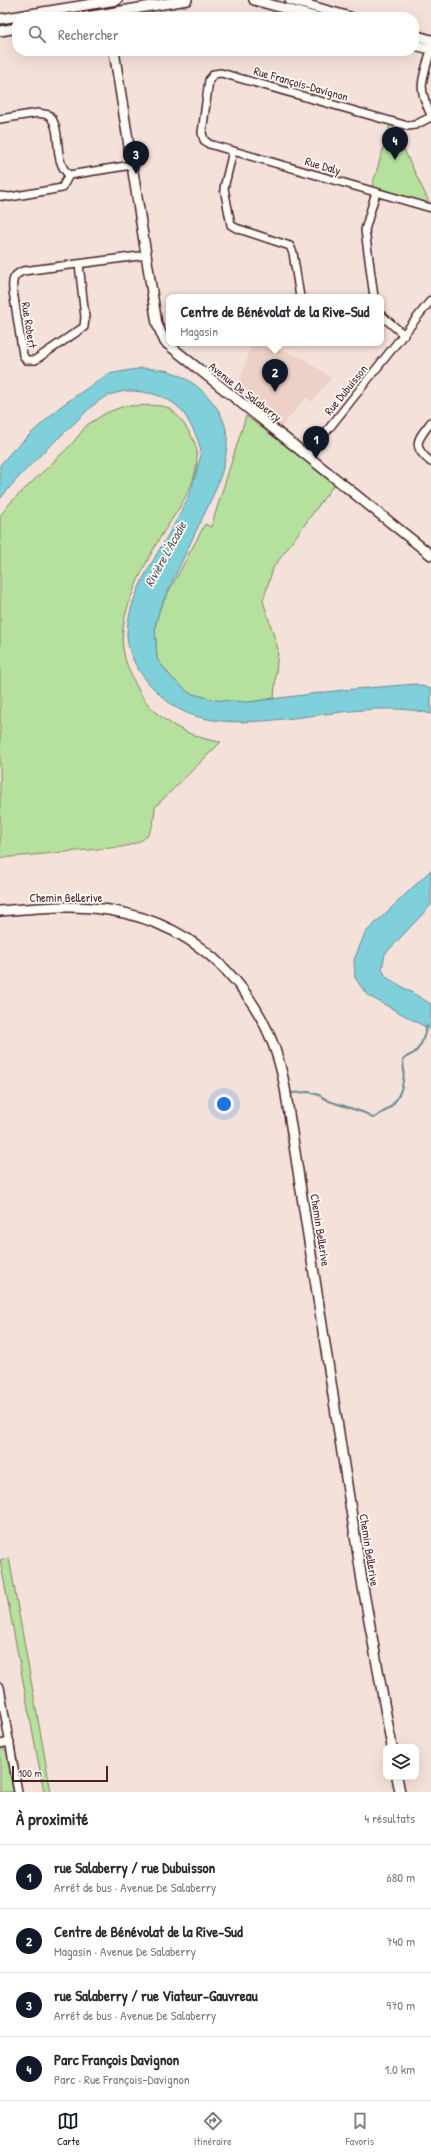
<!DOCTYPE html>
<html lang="fr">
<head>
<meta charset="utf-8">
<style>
	body { margin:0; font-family:"Patrick Hand",sans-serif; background:#f7f7f7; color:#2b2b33 }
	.controls { position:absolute; right:12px; bottom:12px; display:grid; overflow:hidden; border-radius:8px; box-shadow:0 4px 16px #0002 }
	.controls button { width:36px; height:36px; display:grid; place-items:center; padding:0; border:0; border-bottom:1px solid #e1e1e2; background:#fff; color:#2b2b33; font:20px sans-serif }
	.scale { position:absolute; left:12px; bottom:10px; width:96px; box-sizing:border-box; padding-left:4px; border:2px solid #4a1f2b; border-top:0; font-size:11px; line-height:14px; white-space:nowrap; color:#4a1f2b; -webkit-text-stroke:3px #fdfcf7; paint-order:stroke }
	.you { position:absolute; left:224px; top:1104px; width:14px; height:14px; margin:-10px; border:3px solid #fff; border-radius:50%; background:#1a73e8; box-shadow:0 0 0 6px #1a73e833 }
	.badge { display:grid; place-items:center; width:26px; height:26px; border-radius:50%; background:#111827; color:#fff; font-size:13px; font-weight:700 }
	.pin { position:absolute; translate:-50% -33px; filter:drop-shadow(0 1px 2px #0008) }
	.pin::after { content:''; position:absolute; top:21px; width:14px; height:12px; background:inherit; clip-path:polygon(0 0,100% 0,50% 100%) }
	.popup { position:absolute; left:166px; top:294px; width:218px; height:52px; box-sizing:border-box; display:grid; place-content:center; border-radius:8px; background:#fff; filter:drop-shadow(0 1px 3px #0005); font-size:13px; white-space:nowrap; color:#7c7c81 }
	.popup b { font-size:15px; color:#2b2b33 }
	.popup::after { content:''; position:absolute; left:50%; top:100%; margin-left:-8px; border:8px solid transparent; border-top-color:#fff }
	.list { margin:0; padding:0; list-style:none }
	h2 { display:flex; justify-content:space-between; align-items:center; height:52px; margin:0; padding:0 16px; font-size:17px }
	h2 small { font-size:13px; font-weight:400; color:#7c7c81 }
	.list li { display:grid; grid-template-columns:26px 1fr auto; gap:12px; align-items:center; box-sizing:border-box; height:64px; padding:0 16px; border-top:1px solid #e1e1e2 }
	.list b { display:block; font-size:15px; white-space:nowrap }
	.list p { margin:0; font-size:13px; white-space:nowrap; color:#7c7c81 }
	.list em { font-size:13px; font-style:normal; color:#7c7c81 }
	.icon { flex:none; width:22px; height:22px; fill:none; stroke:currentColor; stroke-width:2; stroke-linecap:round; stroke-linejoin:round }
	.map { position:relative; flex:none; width:431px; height:1792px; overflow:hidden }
	.search { position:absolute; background:#fff; box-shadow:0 4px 16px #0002; left:12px; right:12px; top:12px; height:44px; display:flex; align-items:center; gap:10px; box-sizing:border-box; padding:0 14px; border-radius:16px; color:#7c7c81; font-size:15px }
	.sheet { height:308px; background:#fff }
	nav { display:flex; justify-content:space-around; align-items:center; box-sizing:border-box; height:56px; border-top:1px solid #e1e1e2; background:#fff; font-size:11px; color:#7c7c81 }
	nav a { display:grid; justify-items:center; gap:2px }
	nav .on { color:#111827 }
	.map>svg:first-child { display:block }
</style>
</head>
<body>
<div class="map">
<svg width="431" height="1792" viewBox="0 0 431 1792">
	<rect width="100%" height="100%" fill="#f4e2da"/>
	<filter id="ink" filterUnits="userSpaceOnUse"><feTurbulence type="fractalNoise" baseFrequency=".025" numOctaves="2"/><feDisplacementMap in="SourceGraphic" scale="8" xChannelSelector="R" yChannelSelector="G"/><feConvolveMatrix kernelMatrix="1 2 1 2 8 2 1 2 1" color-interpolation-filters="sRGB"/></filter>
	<g filter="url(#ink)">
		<path fill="#edd0c6" d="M252 343 300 356 331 378 312 402 306 397 280 429 236 394Z"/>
		<g fill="#b6e09d" stroke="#808064">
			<path d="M390 125 398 127 396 133 430 204 372 187Z"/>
			<path d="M124 406C135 406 156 404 166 407 174 410 179 418 184 424 189 432 197 443 197 454 198 484 178 509 163 533 148 557 126 600 123 628 120 652 128 670 139 691 154 719 190 738 221 742L155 807C154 833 148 842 121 847L0 858V516L11 502 71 445 87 425 106 413Z"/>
			<path d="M246 416 335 483 273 568 263 601 278 649 274 698 246 703 215 700 189 693 171 677 157 659 155 627 160 608 205 524 211 527Z"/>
			<path d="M9 1558 51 1792H44L0 1560Z"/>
			<path d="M0 1748 4 1749 7 1753 13 1792H0Z"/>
		</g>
		<g fill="#7fd0da" stroke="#6a8994">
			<path d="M142 368C151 369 161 369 169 371 199 381 230 412 227 445 225 475 209 504 196 531 184 557 172 582 160 608L155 627 157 659 171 677 189 693 215 700 248 702 343 690 416 684 431 689V714C356 692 226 751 167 701 147 684 126 660 127 631 131 574 186 525 197 469 198 464 201 458 201 453 200 442 194 431 189 422 178 399 155 392 131 391 119 391 106 395 96 403 86 411 76 422 66 431 42 453 20 474 0 499V465L12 451 61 406 108 374Z"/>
			<path d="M431 870V905L385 954 382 969 386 977 431 1004V1030L367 995 355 978 354 960 365 933Z"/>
		</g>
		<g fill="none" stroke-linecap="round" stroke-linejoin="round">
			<path stroke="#6a8994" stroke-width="2" d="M291 1093 309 1092 319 1095 329 1101 365 1113 372 1118C376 1118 377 1116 380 1114 401 1104 406 1081 403 1060 407 1055 410 1056 414 1053 422 1047 424 1035 427 1026"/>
			<g stroke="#4a1f2b" stroke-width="10">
				<g id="street">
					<path d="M431 49C423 81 416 84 431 115"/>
					<path d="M431 117 415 125 408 126 221 73 214 74 209 80 202 133 204 140 209 144 431 208"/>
					<path d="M0 119 38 113 49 115C64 131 51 159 69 175L132 165"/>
					<path d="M233 151 224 188 231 225 236 228 290 246 293 253 300 297"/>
					<path d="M0 196 10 197 62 188 69 175"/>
					<path d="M79 264 85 317 84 327 35 360H26L23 355 13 291C12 280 13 275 23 271L147 255"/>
					<path d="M374 297 365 230 376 192"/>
					<path d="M381 315 404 335"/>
					<path d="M431 422C417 440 411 446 431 462"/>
					<path d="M307 456 431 300"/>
					<path d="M0 1687 18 1792"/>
					<path d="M0 1744 10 1742"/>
				</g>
			</g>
			<g stroke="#4a1f2b" stroke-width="12">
				<g id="secondary">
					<path d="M254 0 315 17"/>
					<path d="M290 0 350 17"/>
					<path d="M86 17 187 0"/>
					<path d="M0 19 117 0"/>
					<path d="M0 31 17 28"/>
					<path d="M414 35 431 40"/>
					<path d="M414 45 431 49"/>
					<path d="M114 51 157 324 165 342 431 555"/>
					<path d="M0 911C36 908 73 904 109 910 203 925 269 997 285 1088L363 1587 392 1747"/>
					<path d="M397 1777 400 1792"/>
				</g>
			</g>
			<use href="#street" stroke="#fdfcf7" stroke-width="7"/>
			<use href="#secondary" stroke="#fdfcf7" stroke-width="9"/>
		</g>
	</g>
	<g text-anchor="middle" stroke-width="3.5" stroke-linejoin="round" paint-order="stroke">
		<g font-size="12" fill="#4a1f2b" stroke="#fdfcf7">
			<text transform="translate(301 84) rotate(16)" y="4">Rue François-Davignon</text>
			<text transform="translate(323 166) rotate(16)" y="4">Rue Daly</text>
			<text transform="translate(29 325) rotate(81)" y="4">Rue Robert</text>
			<text transform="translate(346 390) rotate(-51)" y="4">Rue Dubuisson</text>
			<text transform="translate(245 392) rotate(38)" y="4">Avenue De Salaberry</text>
			<text x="66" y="902">Chemin Bellerive</text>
			<text transform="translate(320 1230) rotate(81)" y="4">Chemin Bellerive</text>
			<text transform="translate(369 1550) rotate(81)" y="4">Chemin Bellerive</text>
		</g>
		<g font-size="13" font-style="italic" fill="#5a5460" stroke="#fdfcf7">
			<text transform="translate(165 554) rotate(-61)" y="5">Rivière L'Acadie</text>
		</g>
	</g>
</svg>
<div class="controls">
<button><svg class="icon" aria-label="layers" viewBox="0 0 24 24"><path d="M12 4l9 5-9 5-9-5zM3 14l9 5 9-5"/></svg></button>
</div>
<div class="scale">100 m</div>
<div class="you"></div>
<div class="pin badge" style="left:316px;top:459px">1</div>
<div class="pin badge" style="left:275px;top:392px">2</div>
<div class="popup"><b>Centre de Bénévolat de la Rive-Sud</b>Magasin</div>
<div class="pin badge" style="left:136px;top:174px">3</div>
<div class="pin badge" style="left:395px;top:160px">4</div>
<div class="search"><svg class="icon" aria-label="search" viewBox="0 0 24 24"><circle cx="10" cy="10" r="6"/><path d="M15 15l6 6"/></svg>Rechercher</div>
</div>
<section class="sheet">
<h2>À proximité<small>4 résultats</small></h2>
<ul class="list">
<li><span class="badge">1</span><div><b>rue Salaberry / rue Dubuisson</b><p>Arrêt de bus · Avenue De Salaberry</p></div><em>680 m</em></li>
<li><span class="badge">2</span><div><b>Centre de Bénévolat de la Rive-Sud</b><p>Magasin · Avenue De Salaberry</p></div><em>740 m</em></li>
<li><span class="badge">3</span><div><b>rue Salaberry / rue Viateur-Gauvreau</b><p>Arrêt de bus · Avenue De Salaberry</p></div><em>970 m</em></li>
<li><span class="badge">4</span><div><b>Parc François Davignon</b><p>Parc · Rue François-Davignon</p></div><em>1.0 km</em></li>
</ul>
</section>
<nav>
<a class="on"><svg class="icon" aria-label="map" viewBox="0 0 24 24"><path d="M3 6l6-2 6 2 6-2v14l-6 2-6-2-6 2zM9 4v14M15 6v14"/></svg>Carte</a>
<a><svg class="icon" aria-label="directions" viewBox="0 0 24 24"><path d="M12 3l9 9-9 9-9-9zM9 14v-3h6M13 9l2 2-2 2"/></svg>Itinéraire</a>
<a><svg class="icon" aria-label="saved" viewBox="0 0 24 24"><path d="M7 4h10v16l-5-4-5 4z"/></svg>Favoris</a>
</nav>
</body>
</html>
